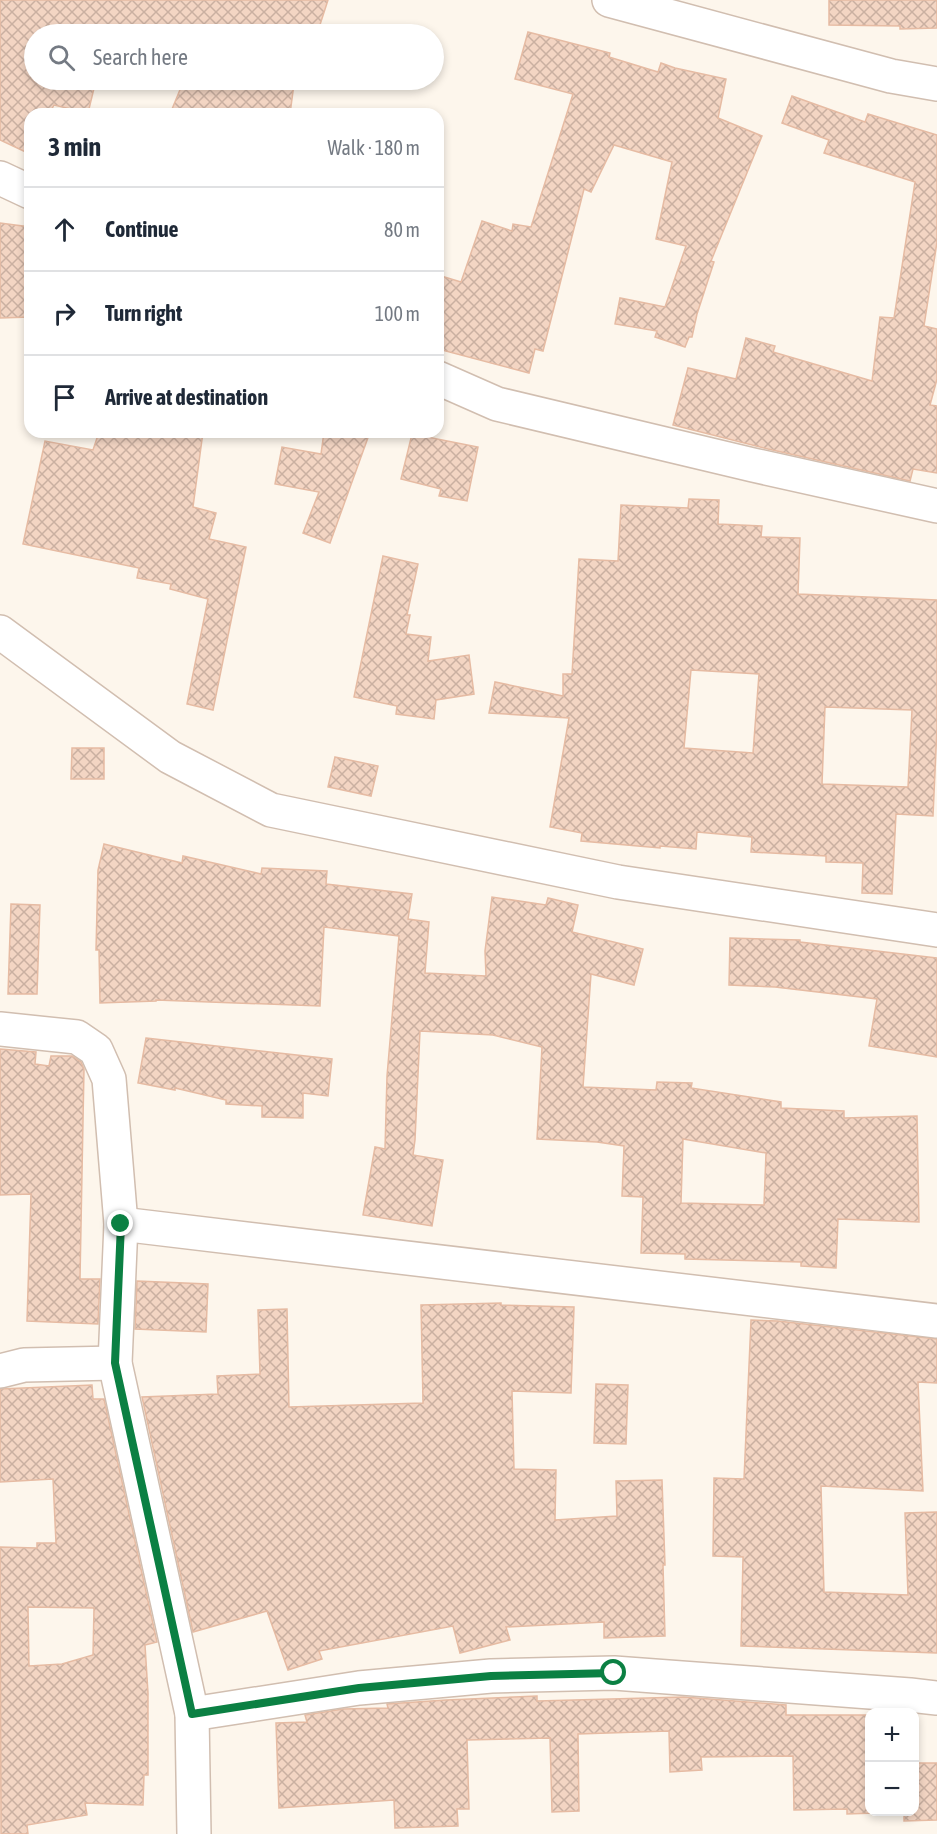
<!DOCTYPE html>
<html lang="en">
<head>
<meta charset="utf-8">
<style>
	body { margin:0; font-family:"Asap Condensed",sans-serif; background:#f2f2f3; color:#1f2937 }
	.controls { position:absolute; right:18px; bottom:18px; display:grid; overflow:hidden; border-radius:12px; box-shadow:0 3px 9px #0003 }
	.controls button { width:54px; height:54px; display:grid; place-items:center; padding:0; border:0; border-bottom:2px solid #e0e1e3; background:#fff; color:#1f2937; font:30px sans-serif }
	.stop { position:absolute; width:18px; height:18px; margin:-14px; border:4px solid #0b8043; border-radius:50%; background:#fff }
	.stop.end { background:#0b8043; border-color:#fff; box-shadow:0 2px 6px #0008 }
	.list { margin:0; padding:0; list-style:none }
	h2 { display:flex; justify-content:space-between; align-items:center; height:78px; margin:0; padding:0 24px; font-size:26px }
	h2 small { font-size:20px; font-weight:400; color:#747a83 }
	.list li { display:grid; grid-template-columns:39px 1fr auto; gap:18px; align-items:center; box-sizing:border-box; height:84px; padding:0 24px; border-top:2px solid #e0e1e3 }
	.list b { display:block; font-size:22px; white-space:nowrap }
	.list em { font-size:20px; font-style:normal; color:#747a83 }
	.icon { flex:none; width:33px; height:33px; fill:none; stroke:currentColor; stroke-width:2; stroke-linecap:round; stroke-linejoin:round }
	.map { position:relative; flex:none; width:937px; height:1834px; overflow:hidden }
	.search { position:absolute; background:#fff; box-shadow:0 3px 9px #0003; left:24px; top:24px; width:420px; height:66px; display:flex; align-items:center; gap:15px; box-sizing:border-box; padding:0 21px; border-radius:33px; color:#747a83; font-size:22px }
	.panel { position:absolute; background:#fff; box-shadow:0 3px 9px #0003; left:24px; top:108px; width:420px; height:330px; border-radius:18px }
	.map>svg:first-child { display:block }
</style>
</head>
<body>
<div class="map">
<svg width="937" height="1834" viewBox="0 0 937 1834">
	<defs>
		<pattern id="building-cross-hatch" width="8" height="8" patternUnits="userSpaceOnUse" patternTransform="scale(1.5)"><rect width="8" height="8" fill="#f3d5c3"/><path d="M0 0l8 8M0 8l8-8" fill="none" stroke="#cab0a1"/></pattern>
	</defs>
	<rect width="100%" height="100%" fill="#fdf6ec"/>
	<g fill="url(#building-cross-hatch)" stroke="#e6bba3" stroke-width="1.5" fill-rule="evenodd">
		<path d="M0 0H328L317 34H34V80H96L88 113 54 105 49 114H30V154L0 140Z"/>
		<path d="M829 0H937V28L900 29V26L829 25Z"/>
		<path d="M528 32 610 53 609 57 658 72 661 63 675 68 726 79 718 118 762 136 711 261 714 262 697 314 692 337H689L685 347 655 337 657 331 615 324 620 298 665 307 686 246 656 239 672 162 614 145 591 192 584 189 543 351 535 349 529 373 438 349V275L461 282 482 221 512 231 513 224 531 227 573 94 515 79Z"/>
		<path d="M184 80H304L302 86 294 84 290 114H170Z"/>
		<path d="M792 96 865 122 868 114 937 135V242L924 326 937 329V379L930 405 937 406V473L913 469 910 481 768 449 673 425 688 368 736 379 746 338 775 346 773 352 872 381 880 317 894 318 915 182 824 153 829 140 782 123Z"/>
		<path d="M0 223 30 227V317L0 318Z"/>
		<path d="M99 432H203L193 507 216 513 209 539 246 547 213 710 187 704 208 599 170 589 171 584 137 578 139 568 23 544 45 441 93 450Z"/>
		<path d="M324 432H370L330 543 303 533 319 492 275 484 282 447 321 454Z"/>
		<path d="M412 434 478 447 467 501 439 496 441 489 401 479Z"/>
		<path d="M689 499 719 500 718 524 762 526 761 537 800 538 798 594 937 600V728L933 816 896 814 892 894 862 893 863 863 826 862V856L751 852 752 837 697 832 696 849 660 846V848L581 841 582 833 550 827 569 718 489 713 495 682 563 696V674H572L579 559 618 561 621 505 688 508ZM691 670 759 674 753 753 684 748ZM825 707 912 710 908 787 822 784Z"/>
		<path d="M383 556 418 564 407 615H410L406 634 431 637 428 661 469 655 474 694 436 700 434 719 396 714 397 706 354 697Z"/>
		<path d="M72 748H104V779H71Z"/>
		<path d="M335 757 378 766 371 796 328 787Z"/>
		<path d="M104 844 182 863 183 856 261 874 262 868 327 871 326 884 412 894 408 919 429 922 425 973 486 976 485 951 492 897 546 905 548 898 578 905 572 932 643 949 634 985 591 974 583 1087 656 1090 657 1082 692 1083 691 1088 781 1102V1108L844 1111V1118L917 1116 919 1222 838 1219 836 1268 801 1266V1262L685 1259V1254L641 1253 643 1197 622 1196 624 1146 597 1142 537 1139 542 1047 493 1035 420 1031 415 1140 413 1155 443 1160 432 1226 363 1215 375 1147 385 1149 387 1076 399 936 324 927 320 1006 156 1000V1001L100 1003 99 950H96L98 870ZM683 1139 766 1153 764 1205 681 1203Z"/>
		<path d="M11 904 40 905 37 994H8Z"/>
		<path d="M730 938 800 940V942L937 958V1057L869 1046 877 999 775 987 729 985Z"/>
		<path d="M146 1038 332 1059 328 1096 303 1093V1118L262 1117V1106L226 1104V1100L175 1088V1090L138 1083Z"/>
		<path d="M0 1049 36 1052 35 1064 49 1066 51 1056H72L81 1062 84 1069 80 1279H100L98 1324 27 1321 31 1194 0 1195Z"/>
		<path d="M137 1281 208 1284 206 1332 135 1329Z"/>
		<path d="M501 1303V1305L574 1307 571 1393 512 1391 514 1469 556 1470 555 1520 617 1516 616 1481 662 1480 665 1565H663L665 1636 604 1638V1622L506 1627 510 1640 460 1653 453 1626 319 1651 322 1659 288 1670 267 1611 193 1632 142 1397 218 1394 217 1376 260 1374 258 1310 287 1309 289 1407 423 1403 421 1305Z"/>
		<path d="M751 1320 778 1321 937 1339V1383L918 1382 923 1491 821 1486 824 1592 908 1595 905 1513 937 1512V1653L741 1646 743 1557 713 1556 714 1478 744 1479Z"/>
		<path d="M596 1384 628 1385 626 1444 594 1443Z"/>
		<path d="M92 1385 93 1399H104L157 1642 145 1645 148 1693V1775H144L143 1805 85 1803 87 1815 27 1825 28 1834H1L0 1547 37 1548V1543H56L53 1479 0 1482V1389ZM28 1607 94 1608 93 1655 62 1664 29 1666Z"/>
		<path d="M537 1696V1701L684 1697 786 1705V1715H867L870 1812H915V1763H937V1820L904 1821V1812L847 1814V1809L794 1810 793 1756 701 1757 702 1770 670 1772 669 1731 578 1734 579 1811 552 1812 550 1738 467 1740 469 1809H457L458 1826 395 1828 394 1800 279 1808 276 1723 307 1722 305 1715 343 1709 388 1708 387 1704 446 1700Z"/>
	</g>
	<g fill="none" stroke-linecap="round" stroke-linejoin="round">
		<g stroke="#d1beb0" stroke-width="36">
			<g id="minor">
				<path d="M609 0 891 76 937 84"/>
				<path d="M0 178 30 192"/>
				<path d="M438 378 497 404 753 465 937 506"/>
				<path d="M0 632 170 757 271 810 618 882 937 930"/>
				<path d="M0 1029 77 1037 96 1050 109 1079 121 1224 115 1363 192 1714 194 1834"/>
				<path d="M121 1224 937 1321"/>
				<path d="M0 1371 24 1365 115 1363"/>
				<path d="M192 1714 359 1688 491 1676 614 1673 910 1695 937 1698"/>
			</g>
		</g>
		<use href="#minor" stroke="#fff" stroke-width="33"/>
	</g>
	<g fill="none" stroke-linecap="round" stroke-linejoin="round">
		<path stroke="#0b8043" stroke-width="8" d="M121 1224 115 1363 192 1714 359 1688 491 1676 614 1673"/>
	</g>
</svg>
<div class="controls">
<button>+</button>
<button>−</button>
</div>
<div class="stop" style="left:614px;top:1673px"></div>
<div class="stop end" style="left:121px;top:1224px"></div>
<div class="search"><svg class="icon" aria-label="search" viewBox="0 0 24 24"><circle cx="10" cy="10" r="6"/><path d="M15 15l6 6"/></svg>Search here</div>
<section class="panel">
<h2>3 min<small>Walk · 180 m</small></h2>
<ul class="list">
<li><svg class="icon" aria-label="ahead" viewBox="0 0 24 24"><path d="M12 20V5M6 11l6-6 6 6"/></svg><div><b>Continue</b></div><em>80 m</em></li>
<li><svg class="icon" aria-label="right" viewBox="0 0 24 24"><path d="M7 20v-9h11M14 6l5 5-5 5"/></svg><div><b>Turn right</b></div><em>100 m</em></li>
<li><svg class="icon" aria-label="arrive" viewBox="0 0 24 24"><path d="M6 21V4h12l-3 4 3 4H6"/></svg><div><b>Arrive at destination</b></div></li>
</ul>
</section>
</div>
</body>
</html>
